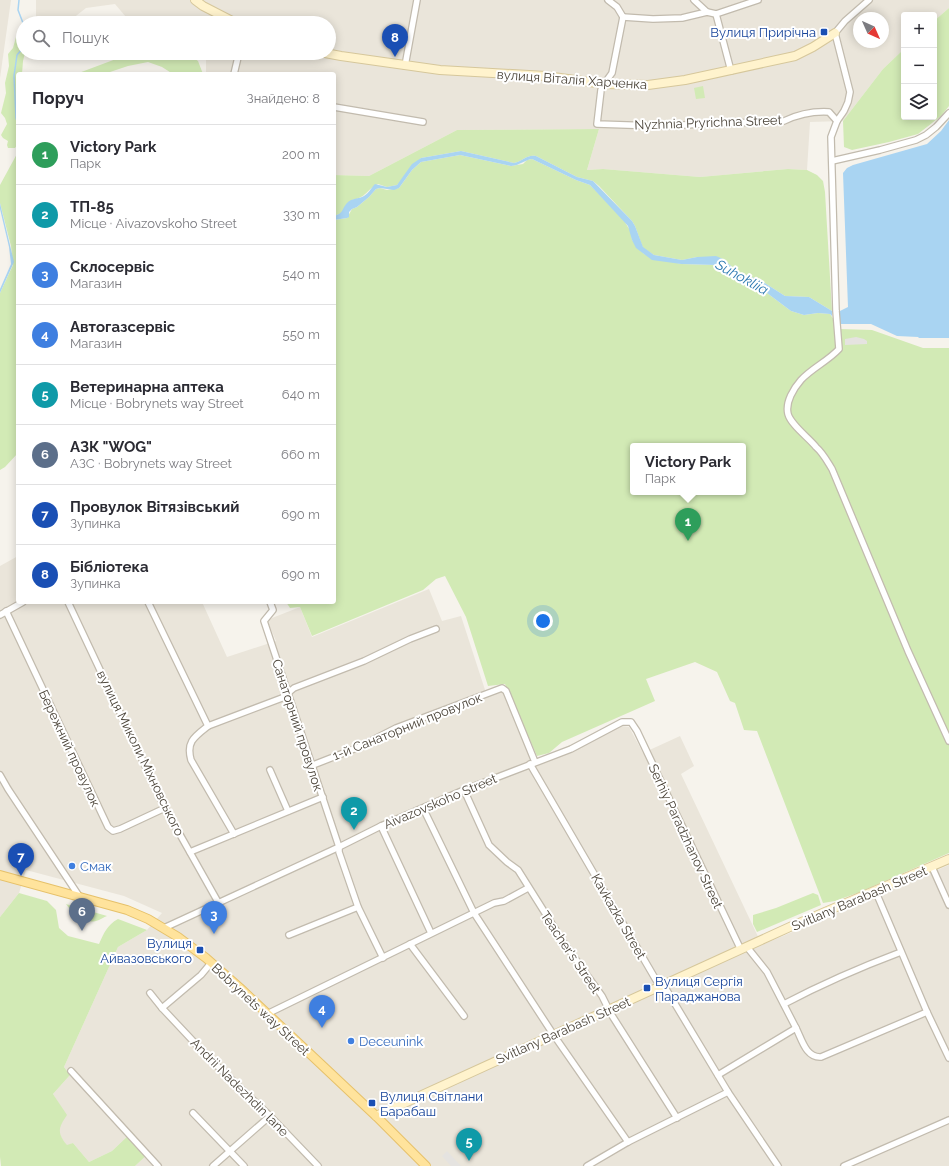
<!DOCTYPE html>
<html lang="uk">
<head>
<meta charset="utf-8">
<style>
	body { margin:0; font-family:Raleway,sans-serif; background:#f2f2f3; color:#2b2b33 }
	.controls { position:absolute; right:12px; top:12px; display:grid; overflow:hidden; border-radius:4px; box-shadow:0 2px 10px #0003 }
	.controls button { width:36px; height:36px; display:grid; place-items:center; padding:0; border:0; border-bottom:1px solid #e1e1e2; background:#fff; color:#2b2b33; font:20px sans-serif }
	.compass { position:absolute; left:853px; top:12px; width:36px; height:36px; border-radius:50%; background:#fff; box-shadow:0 2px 10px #0003; rotate:135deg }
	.you { position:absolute; left:543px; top:621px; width:14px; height:14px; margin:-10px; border:3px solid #fff; border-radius:50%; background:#1a73e8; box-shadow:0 0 0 6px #1a73e833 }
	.badge { display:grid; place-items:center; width:26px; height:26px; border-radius:50%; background:#2563eb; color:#fff; font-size:13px; font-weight:700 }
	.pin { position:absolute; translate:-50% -33px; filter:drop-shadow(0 1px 2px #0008) }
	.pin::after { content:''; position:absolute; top:21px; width:14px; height:12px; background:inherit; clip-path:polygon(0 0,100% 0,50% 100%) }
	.popup { position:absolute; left:630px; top:443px; width:116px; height:52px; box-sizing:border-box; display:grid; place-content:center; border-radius:4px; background:#fff; filter:drop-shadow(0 1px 3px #0005); font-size:13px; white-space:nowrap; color:#7c7c81 }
	.popup b { font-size:15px; color:#2b2b33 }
	.popup::after { content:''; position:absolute; left:50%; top:100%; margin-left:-8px; border:8px solid transparent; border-top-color:#fff }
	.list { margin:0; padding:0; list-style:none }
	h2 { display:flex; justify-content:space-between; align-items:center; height:52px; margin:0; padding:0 16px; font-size:17px }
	h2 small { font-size:13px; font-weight:400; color:#7c7c81 }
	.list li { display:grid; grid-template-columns:26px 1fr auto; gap:12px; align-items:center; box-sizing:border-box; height:60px; padding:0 16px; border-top:1px solid #e1e1e2 }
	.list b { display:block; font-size:15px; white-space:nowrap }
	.list p { margin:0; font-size:13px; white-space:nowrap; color:#7c7c81 }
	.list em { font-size:13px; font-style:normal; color:#7c7c81 }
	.icon { flex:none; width:22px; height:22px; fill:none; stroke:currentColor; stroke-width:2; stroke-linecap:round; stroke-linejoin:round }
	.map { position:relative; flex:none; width:949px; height:1166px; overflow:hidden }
	.search { position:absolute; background:#fff; box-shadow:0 2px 10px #0003; left:16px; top:16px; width:320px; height:44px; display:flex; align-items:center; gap:10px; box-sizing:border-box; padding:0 14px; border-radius:22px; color:#7c7c81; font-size:15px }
	.panel { position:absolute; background:#fff; box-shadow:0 2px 10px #0003; left:16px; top:72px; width:320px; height:532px; border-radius:4px }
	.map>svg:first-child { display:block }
</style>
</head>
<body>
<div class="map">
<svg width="949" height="1166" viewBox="0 0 949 1166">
	<rect width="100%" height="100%" fill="#f6f3ec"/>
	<g fill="#eae5da" fill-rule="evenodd">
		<path d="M0 0H11L0 78Z"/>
		<path d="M36 0H949V8L934 21V15H904V49L883 69 843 121 810 122 807 170 788 169 700 177 603 169 587 170 599 129 457 130 369 176 334 175V74H206V56L197 53H329V23H131L115 4 86 8 67 23H36ZM859 18H883V42H859Z"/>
		<path d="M18 556V602H202L227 657 276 641 267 620 300 607 312 637 429 589 442 621 461 616 487 696 504 690 536 766 574 750 622 726 629 727 643 753 680 736 694 766 681 774 762 945 949 865V1166H135L149 1153 132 1132 112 1151 89 1162 73 1143 67 1146 55 1128 66 1115 53 1094 70 1075 64 1067 118 947 147 930 162 913 124 896 26 870 19 893 0 917V566Z"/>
	</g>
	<g fill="#d2eab5" fill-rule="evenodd">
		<path d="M949 8V106L941 116 918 134 889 142 852 150 844 147 843 121 883 69 904 49V117H934V21Z"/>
		<path d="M22 36 23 53H25L23 61 22 74H18V144L15 148H8L7 145 8 141 3 138 1 135 7 124 5 118 1 113 6 93 5 83 9 66 8 54 13 48 16 37Z"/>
		<path d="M127 53H186L198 61 203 74H173L162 67 148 62 128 66 104 74H76L124 56Z"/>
		<path d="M703 86 705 98 696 99 694 88Z"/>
		<path d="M599 129 587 170 603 169 700 177 788 169 807 170 817 175 823 181 825 192 832 311 809 297 785 296 760 280 739 273 723 259 697 257 682 260 654 255 643 248 635 226 632 221 599 186 593 181 577 177 536 156C527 154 523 161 514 163L461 151 421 158 397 185 387 187 378 184C367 189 366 198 352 200L342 213 334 216V175L369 176 457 130Z"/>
		<path d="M18 152V453L5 467 0 470V293L13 265 11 246 0 203V185Z"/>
		<path d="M460 155 511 166 523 164 527 160 532 159 576 180 590 185 623 219 631 232 632 240 644 254 681 264 716 265 730 277 741 284 763 290 791 311 804 315 818 313 830 314 840 329 872 330 923 348H949V853L860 892 835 901 823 903 757 731 744 730 735 703 730 701 717 672 695 662 646 679 655 701 562 742 549 753 537 756 505 684 488 686 466 617 445 576 436 579 423 590 312 636 300 607 290 608 286 602H334V220L347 218 352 209 357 207 369 197 376 189 380 188 387 190 399 188 412 170 421 162ZM633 446H743V492H633Z"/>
		<path d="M19 893 47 901 56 910 59 928 68 936 99 944C104 933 107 925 118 919L147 930 118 947 64 1067 70 1075 53 1094 67 1115C58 1128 57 1133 67 1145L73 1143 89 1162 112 1151 132 1132 149 1153 135 1166H1L0 1157V917Z"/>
		<path d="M813 893 818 895 821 905 757 932 753 924V915L776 908Z"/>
		<path d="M66 904 107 916C104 917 100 920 96 921 84 924 72 913 66 904Z"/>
	</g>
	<g fill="#e5e3e0">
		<path d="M856 337 864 339 867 341V344L845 345V339Z"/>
		<path d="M447 1151 461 1166H451L442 1156Z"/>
	</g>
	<g fill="#a9d4f2">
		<path d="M949 120V338H919L918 337 897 336 871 324H840V311L848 307 843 173 847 168 853 165 927 144 941 131Z"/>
		<path d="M461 151 514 163C523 161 527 154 536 156L577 177 593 181 632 221 635 226 643 247 654 255 682 260 697 257 716 256 723 259 739 273 760 280 785 296 809 297 832 311V316L830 314 818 313 804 315 791 311 763 290 741 284 730 277 716 265 681 264 652 260 636 248 632 240 628 226 590 185 576 180 532 159C524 160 521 165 511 166L460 155 421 162 412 170 399 188 394 190 380 188 376 189 369 197 357 207 352 209 349 212V217L347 218 334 220V216C344 213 341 210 347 203 351 198 359 199 364 196 369 193 371 188 375 184L387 187 397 185 412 164 421 158Z"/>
		<path d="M0 203 14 262 0 293V289L11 264 9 247 0 209Z"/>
	</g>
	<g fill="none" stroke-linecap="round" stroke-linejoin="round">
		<g stroke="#a9d4f2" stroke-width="1.5">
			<path d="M19 0 18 10 23 23"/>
			<path d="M18 124 16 118 14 76 17 55 23 48"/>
		</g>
		<g stroke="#c2bbae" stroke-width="8">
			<g id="street">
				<path d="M608 0 617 7 623 17"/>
				<path d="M694 0 707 12"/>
				<path d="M869 0 845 21 835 33 850 92 848 102 844 111 837 121 831 137 836 311 839 349C828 361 812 368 801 380 794 388 785 402 788 414 791 425 809 438 816 447 823 453 827 461 832 469L908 651 949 741"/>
				<path d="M716 14 731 71"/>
				<path d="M623 17 612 73 604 84 601 90 597 124 657 126 784 121C799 114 812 111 829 112L837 121"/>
				<path d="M623 17 653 19 682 18 707 12 716 14 758 0"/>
				<path d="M405 66 417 0"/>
				<path d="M234 74 239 53"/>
				<path d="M334 107 423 122"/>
				<path d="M832 161 880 150 916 140 926 135 936 127 949 113"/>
				<path d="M68 602 165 808 218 902"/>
				<path d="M148 602 208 726C194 737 186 742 191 760L234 834"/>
				<path d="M270 602 273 610 264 621 339 847V852L358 907 383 958"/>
				<path d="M6 611 108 827 113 831 120 829 165 808"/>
				<path d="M0 615 23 602"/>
				<path d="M208 726 282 698 294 688 364 661 410 639 436 629"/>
				<path d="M530 764 656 980 666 989 728 1092 778 1166"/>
				<path d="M313 765 359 747 396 728 502 688 506 691 535 762"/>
				<path d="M270 770 288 811"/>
				<path d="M0 775 8 789 79 896"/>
				<path d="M464 790 489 845 507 862 518 870 562 940 602 996 611 1014 677 1118"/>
				<path d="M423 808 474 913 553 1034 628 1142"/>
				<path d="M381 826 431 933"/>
				<path d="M190 852 323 797"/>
				<path d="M932 867 949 905"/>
				<path d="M875 890 927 1012 949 1058"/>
				<path d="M164 928 339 847 381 826 464 790 571 749 622 722H631L637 731 741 950"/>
				<path d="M289 935 358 907"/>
				<path d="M410 944 464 1016"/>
				<path d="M747 947 767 972 796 1028"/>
				<path d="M211 963 201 975 162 1008 208 1057 270 1116 318 1166"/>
				<path d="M150 993 162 1008"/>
				<path d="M784 1004C822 984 861 967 901 952"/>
				<path d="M267 1014 494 903 504 901 528 888"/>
				<path d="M71 1071 158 1166"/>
				<path d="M718 1075 796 1028C802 1040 806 1058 821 1057L927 1012"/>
				<path d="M193 1113 244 1166"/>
				<path d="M213 1166 270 1116"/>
				<path d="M587 1166 628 1142 728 1092"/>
				<path d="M844 1166 949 1120"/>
			</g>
		</g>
		<g stroke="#d6c79b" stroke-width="10">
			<g id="secondary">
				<path d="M195 0 203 6 236 23"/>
				<path d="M325 53 341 56 440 70 546 76 604 84 648 85 685 80 795 56 813 47 835 33"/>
				<path d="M376 1116 792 926 949 859"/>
			</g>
		</g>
		<g stroke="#e6c16a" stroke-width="10">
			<path id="primary" d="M0 875 127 910 148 919 178 937 206 958 240 988 376 1116 426 1166"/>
		</g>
		<use href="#street" stroke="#fff" stroke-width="5.5"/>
		<use href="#secondary" stroke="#fff3cd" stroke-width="8"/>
		<use href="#primary" stroke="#ffe39c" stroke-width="8"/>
	</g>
	<g fill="#1a4fb4" stroke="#fff" stroke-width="1.5">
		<rect x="820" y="28" width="8" height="8" rx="2"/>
		<rect x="196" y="946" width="8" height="8" rx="2"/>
		<rect x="643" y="984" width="8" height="8" rx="2"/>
		<rect x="368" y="1099" width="8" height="8" rx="2"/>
	</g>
	<g fill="#3f7fe0" stroke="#fff" stroke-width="1.5">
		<circle cx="72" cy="866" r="4"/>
		<circle cx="351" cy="1041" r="4"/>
	</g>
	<g text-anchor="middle" stroke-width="4" stroke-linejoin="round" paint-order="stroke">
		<g font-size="13" fill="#164399" stroke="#fff" text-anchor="end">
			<text x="816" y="37">Вулиця Прирічна</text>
			<text x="192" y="948">Вулиця<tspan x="192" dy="15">Айвазовського</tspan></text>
			<text x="655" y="986" text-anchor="start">Вулиця Сергія<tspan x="655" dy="15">Параджанова</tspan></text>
			<text x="380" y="1101" text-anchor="start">Вулиця Світлани<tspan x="380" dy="15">Барабаш</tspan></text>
		</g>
		<g font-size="13" fill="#4b4439" stroke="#fff">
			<text transform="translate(572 79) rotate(4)" y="5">вулиця Віталія Харченка</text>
			<text transform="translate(708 122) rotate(-2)" y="5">Nyzhnia Pryrichna Street</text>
			<text transform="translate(298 725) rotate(72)" y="5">Санаторний провулок</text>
			<text transform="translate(407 726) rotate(-22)" y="5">1-й Санаторний провулок</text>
			<text transform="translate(70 748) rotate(65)" y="5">Бережний провулок</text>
			<text transform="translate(141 753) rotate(64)" y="5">вулиця Миколи Міхновського</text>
			<text transform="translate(440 801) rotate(-23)" y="5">Aivazovskoho Street</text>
			<text transform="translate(686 836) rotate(65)" y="5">Serhiy Paradzhanov Street</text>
			<text transform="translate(859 898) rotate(-23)" y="5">Svitlany Barabash Street</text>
			<text transform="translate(619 916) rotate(60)" y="5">Kavkazka Street</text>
			<text transform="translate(571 952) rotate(56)" y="5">Teacher's Street</text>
			<text transform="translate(261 1009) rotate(43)" y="5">Bobrynets way Street</text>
			<text transform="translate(563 1030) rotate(-24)" y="5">Svitlany Barabash Street</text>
			<text transform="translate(240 1087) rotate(45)" y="5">Andrii Nadezhdin lane</text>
		</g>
		<g font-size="13" fill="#366cbe" stroke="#fff" text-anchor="start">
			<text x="80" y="871">Смак</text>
			<text x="359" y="1046">Deceunink</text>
		</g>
		<g font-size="14" font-style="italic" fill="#2e7ab2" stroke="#fff">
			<text transform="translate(742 277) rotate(29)" y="5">Suhokliia</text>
		</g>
	</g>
</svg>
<div class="controls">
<button>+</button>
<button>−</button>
<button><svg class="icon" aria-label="layers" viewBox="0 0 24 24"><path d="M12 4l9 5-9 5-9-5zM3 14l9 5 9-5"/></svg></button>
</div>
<svg class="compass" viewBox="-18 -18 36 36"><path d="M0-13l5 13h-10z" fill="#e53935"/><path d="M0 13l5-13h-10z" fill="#7c7c81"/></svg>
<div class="you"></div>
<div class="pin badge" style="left:688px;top:541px;background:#2e9e5b">1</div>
<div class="popup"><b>Victory Park</b>Парк</div>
<div class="pin badge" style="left:354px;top:830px;background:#0f9aa8">2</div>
<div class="pin badge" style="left:214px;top:934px;background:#3f7fe0">3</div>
<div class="pin badge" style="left:322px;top:1028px;background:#3f7fe0">4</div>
<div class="pin badge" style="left:469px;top:1161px;background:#0f9aa8">5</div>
<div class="pin badge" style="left:82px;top:931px;background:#5c6f8a">6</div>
<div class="pin badge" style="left:21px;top:876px;background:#1a4fb4">7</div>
<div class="pin badge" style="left:395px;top:57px;background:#1a4fb4">8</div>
<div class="search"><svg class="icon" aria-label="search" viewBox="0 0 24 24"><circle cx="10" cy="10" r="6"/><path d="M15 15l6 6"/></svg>Пошук</div>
<section class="panel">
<h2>Поруч<small>Знайдено: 8</small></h2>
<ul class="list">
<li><span class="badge" style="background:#2e9e5b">1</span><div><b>Victory Park</b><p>Парк</p></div><em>200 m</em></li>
<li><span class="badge" style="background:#0f9aa8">2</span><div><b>ТП-85</b><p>Місце · Aivazovskoho Street</p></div><em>330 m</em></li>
<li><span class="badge" style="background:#3f7fe0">3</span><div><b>Склосервіс</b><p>Магазин</p></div><em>540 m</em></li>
<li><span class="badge" style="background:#3f7fe0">4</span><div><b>Автогазсервіс</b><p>Магазин</p></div><em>550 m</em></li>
<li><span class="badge" style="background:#0f9aa8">5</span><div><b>Ветеринарна аптека</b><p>Місце · Bobrynets way Street</p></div><em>640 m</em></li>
<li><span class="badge" style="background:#5c6f8a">6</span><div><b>АЗК &quot;WOG&quot;</b><p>АЗС · Bobrynets way Street</p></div><em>660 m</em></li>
<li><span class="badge" style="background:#1a4fb4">7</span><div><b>Провулок Вітязівський</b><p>Зупинка</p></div><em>690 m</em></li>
<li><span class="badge" style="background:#1a4fb4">8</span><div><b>Бібліотека</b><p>Зупинка</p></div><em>690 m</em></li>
</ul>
</section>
</div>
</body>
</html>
